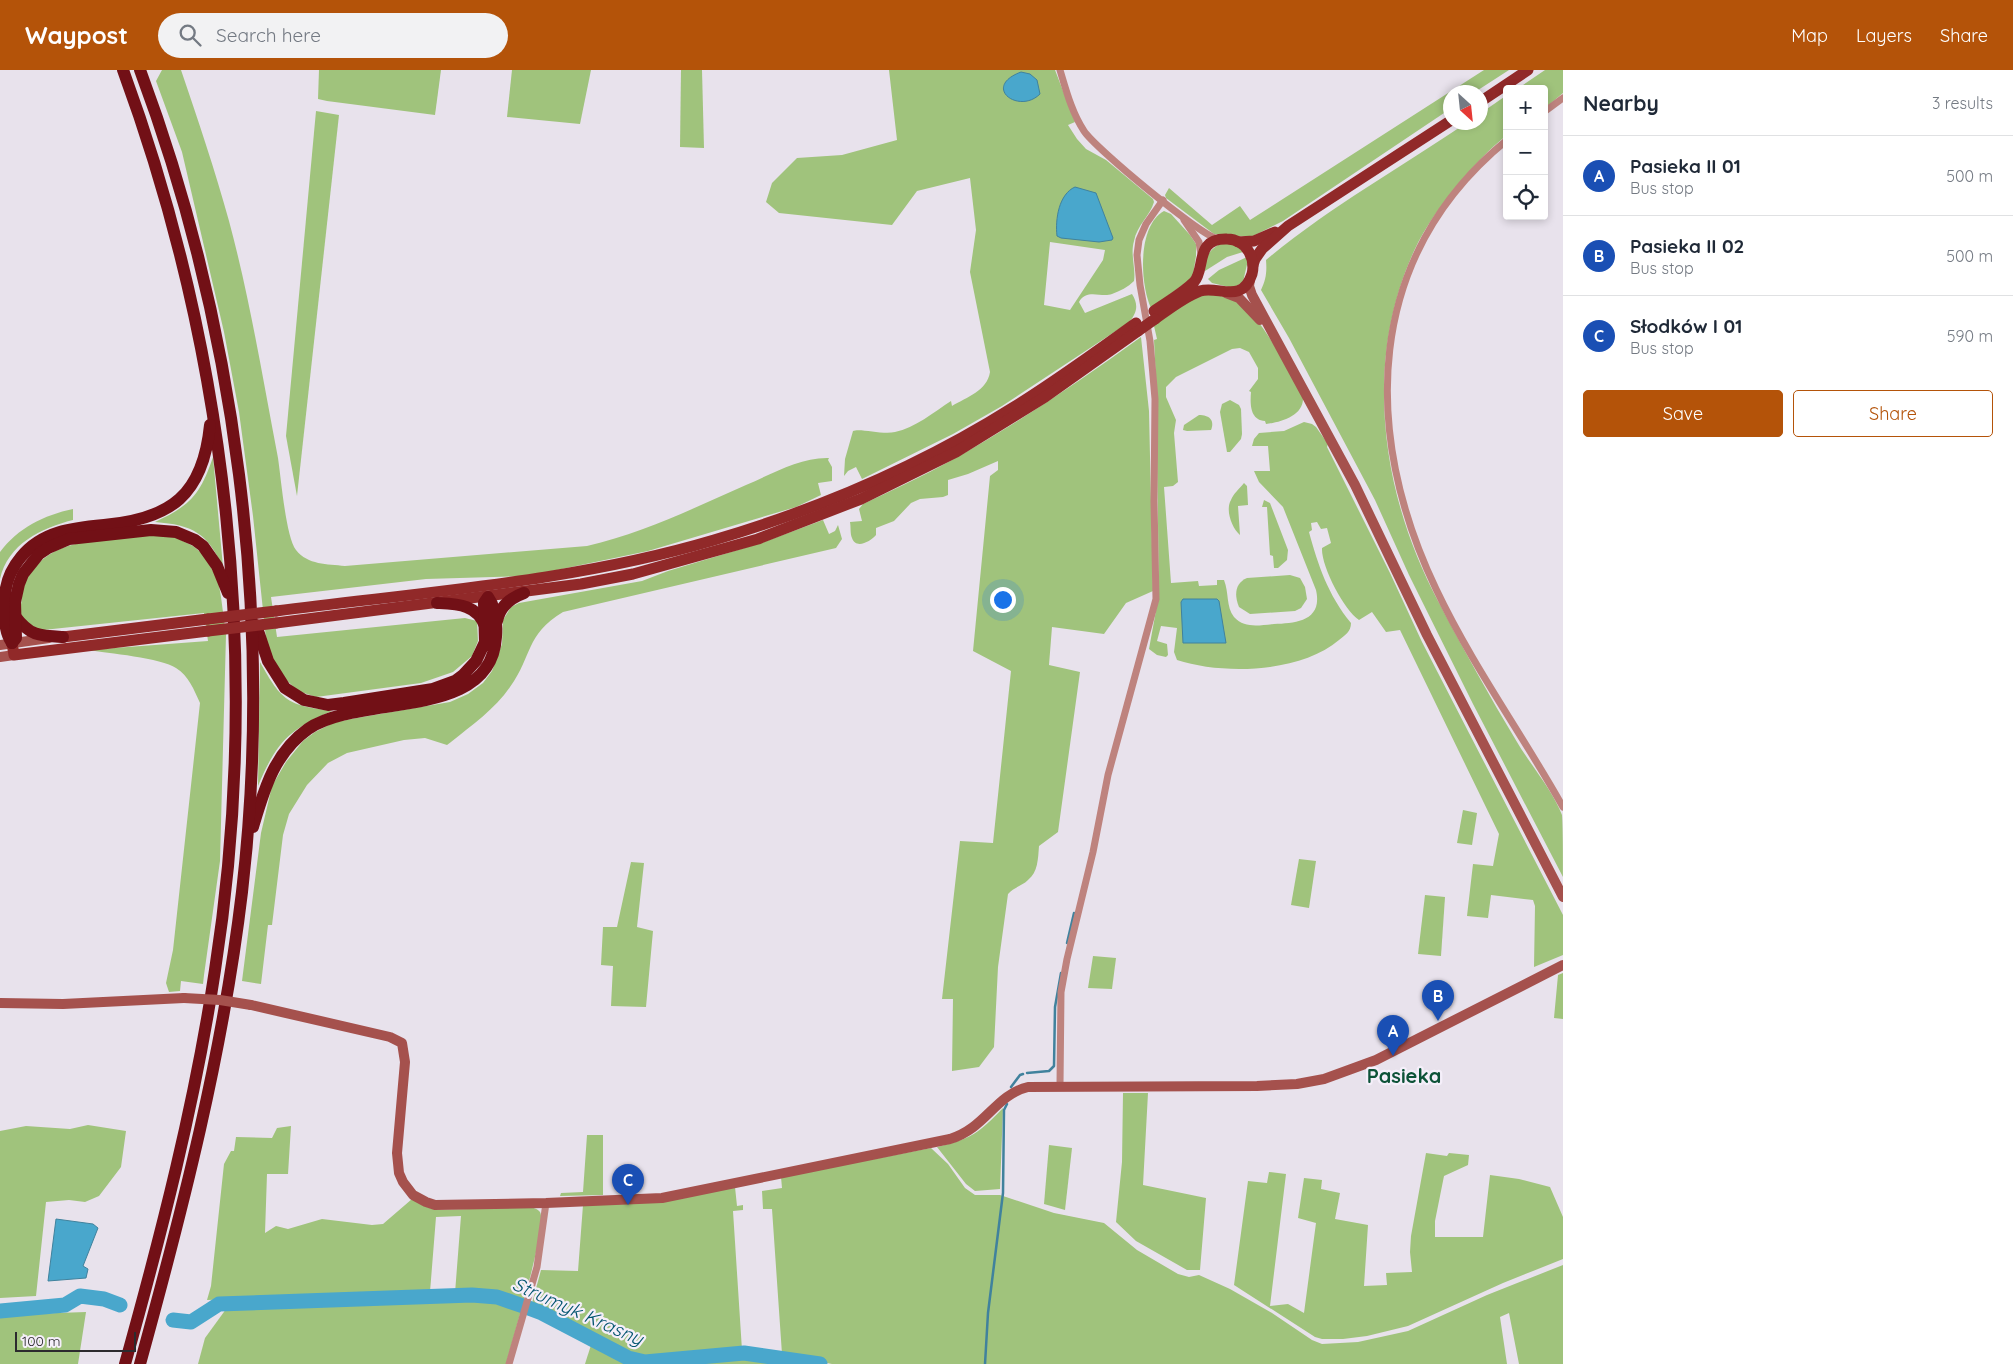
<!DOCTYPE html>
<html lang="en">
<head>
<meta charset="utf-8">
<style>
	body { margin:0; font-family:Quicksand,sans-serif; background:#f2f2f3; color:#1f2937 }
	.controls { position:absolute; right:15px; top:15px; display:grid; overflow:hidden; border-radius:5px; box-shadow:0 2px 8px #0003 }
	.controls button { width:45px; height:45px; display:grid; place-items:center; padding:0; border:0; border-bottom:1px solid #e0e1e3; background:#fff; color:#1f2937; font:25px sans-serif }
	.compass { position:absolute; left:1443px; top:15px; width:45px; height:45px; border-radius:50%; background:#fff; box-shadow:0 2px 8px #0003; rotate:153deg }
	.scale { position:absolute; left:15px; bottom:12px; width:121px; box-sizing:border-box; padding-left:5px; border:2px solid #2c2a2e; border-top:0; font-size:14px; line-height:18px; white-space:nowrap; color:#2c2a2e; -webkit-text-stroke:4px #f5effa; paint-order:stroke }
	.you { position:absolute; left:1002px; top:529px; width:18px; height:18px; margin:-12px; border:4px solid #fff; border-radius:50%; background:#1a73e8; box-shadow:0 0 0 8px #1a73e833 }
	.badge { display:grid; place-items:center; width:32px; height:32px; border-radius:50%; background:#b45309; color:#fff; font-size:16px; font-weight:700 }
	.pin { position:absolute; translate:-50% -41px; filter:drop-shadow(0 1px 2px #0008) }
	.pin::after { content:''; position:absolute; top:26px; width:18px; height:15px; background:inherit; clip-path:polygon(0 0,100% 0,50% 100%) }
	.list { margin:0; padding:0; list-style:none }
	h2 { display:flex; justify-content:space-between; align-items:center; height:65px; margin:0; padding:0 20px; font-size:21px }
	h2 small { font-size:16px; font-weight:400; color:#747a83 }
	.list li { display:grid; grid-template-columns:32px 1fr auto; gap:15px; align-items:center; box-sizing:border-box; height:80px; padding:0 20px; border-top:1px solid #e0e1e3 }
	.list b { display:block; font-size:19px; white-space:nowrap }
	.list p { margin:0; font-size:16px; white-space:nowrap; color:#747a83 }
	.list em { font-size:16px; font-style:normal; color:#747a83 }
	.actions { display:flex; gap:10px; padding:15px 20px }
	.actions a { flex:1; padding:11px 0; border:1px solid #b45309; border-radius:5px; text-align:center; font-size:18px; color:#b45309 }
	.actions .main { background:#b45309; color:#fff }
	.icon { flex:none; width:28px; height:28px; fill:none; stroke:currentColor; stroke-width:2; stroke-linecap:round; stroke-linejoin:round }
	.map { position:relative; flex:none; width:1563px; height:1294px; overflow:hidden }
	header { display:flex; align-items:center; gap:30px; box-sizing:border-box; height:70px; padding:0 25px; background:#b45309; color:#fff }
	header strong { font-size:24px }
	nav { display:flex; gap:28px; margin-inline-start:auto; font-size:18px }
	.search { width:350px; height:45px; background:#f2f2f3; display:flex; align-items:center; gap:12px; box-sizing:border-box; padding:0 18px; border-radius:28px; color:#747a83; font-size:19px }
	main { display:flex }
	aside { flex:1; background:#fff }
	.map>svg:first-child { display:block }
</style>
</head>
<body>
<header>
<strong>Waypost</strong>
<div class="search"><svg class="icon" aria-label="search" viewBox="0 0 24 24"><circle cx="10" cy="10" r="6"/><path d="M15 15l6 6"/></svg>Search here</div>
<nav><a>Map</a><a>Layers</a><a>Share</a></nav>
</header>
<main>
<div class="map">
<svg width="1563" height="1294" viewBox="0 0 1563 1294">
	<rect width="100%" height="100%" fill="#e8e2ec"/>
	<g fill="#a0c37c" fill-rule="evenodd">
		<path d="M162 0H181C198 50 215 100 229 151 250 229 263 310 278 388 281 408 286 468 296 480 308 495 327 494 345 496L587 476C643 463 694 438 746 415 772 404 801 387 829 388L828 390 832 397V411L818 413 821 425 796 437 648 481 528 506 426 509 271 527 277 567 465 548 477 551 478 571 472 586 453 602 421 613 316 627 298 621 280 604 267 578 253 446 239 342 224 262 182 82 156 11Z"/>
		<path d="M319 0H441L435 45 327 31 318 29Z"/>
		<path d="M512 0H591L580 54 507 47Z"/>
		<path d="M681 0H702L704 78 680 77Z"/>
		<path d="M889 0H1055L1075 52 1068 55 1077 69 1086 79 1106 90 1153 129 1154 132C1150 146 1137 155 1134 171 1130 185 1136 198 1134 211 1128 217 1120 221 1112 224 1101 228 1087 218 1079 232L1085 243 1132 224C1139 235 1137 244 1128 253L1002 336 953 364 862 409 856 397 848 401 844 406 845 389 853 361C860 358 883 365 895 362 915 358 934 342 951 331L952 336C967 327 987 321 990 302L970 202 976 160 970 108 917 121 892 155 779 143 766 132 772 113 797 88 842 85 897 70ZM1050 172 1105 180 1103 190 1070 240 1044 235Z"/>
		<path d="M1484 0H1509L1475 22H1450V39L1283 151 1251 167 1214 164 1166 128 1165 125 1169 118 1212 155 1240 136 1250 150Z"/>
		<path d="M1545 0H1563V23L1544 39V19H1517Z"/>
		<path d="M1507 25V65C1489 79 1474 96 1460 112 1443 133 1425 156 1414 181 1363 293 1381 424 1438 531 1463 578 1489 626 1517 672 1530 694 1553 721 1562 745 1563 757 1563 793 1563 807L1473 634 1409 505 1375 430 1289 268 1261 220C1266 210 1267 202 1266 190 1328 138 1400 98 1466 53L1480 52 1481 43Z"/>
		<path d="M316 41 339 45 297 426 286 366Z"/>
		<path d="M1164 141 1171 144 1190 165 1196 174V186L1193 205 1188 211 1151 238C1140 214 1137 156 1164 141Z"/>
		<path d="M1220 174H1235L1243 182 1227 187 1205 201C1203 189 1209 180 1220 174Z"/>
		<path d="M1247 187 1248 190 1243 212 1233 218 1212 213 1208 209 1219 200Z"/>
		<path d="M1206 223C1215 226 1229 226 1236 230 1262 246 1288 300 1303 327 1304 346 1281 352 1266 354L1265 351C1250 350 1250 334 1251 322L1249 321 1258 309V298L1249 282 1240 278 1232 279 1176 307 1166 317V327L1176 350 1174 363 1178 412 1173 416 1164 417 1171 513 1198 511 1199 516 1217 515V510H1224C1229 522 1226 537 1234 547 1245 559 1260 555 1274 554 1296 553 1323 551 1316 520L1283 437 1259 412 1254 401H1270L1268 376H1252L1254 369 1259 363 1284 361 1304 352 1312 354 1316 357 1328 374 1327 377 1390 503 1422 572 1563 845V885L1534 897 1535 836 1533 830 1491 825 1488 848 1467 846 1473 794 1493 796 1499 764 1400 560 1386 562 1372 542 1359 550C1344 540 1321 496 1322 478L1331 473 1327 458 1321 459 1317 452 1311 453 1312 460 1309 462C1318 495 1328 525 1351 553 1351 562 1345 565 1339 570 1300 603 1223 605 1177 590L1174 582 1177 558 1161 556 1157 571 1167 574 1168 585 1166 587 1157 585 1149 579 1159 524 1156 311 1154 270 1157 269 1154 256 1181 235Z"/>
		<path d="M1141 267 1149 341 1153 521 1126 533 1104 564 1052 557 1049 595 1080 602 1058 762 1039 776C1038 789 1038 802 1028 810 1022 816 1014 817 1008 824L998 897 994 977 979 997 952 1001 953 929H942L960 771 993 773 1011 601 973 581 990 406 998 400V391L968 404 948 410V425L943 427 920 429 911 433 894 451 876 458V465C871 471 856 480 852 468 850 464 851 457 850 452L862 451 859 439 863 434C893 420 923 406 952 390 1018 353 1080 311 1141 267Z"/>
		<path d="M1230 330 1239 335 1241 339 1242 364 1241 369 1230 382H1227L1220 342 1222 334Z"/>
		<path d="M1199 345C1209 345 1215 350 1211 360L1187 361 1183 360 1184 355Z"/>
		<path d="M213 387 223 497C207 463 193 455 155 452 191 435 200 425 213 387Z"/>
		<path d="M1244 413 1247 416 1248 435 1238 436 1240 465C1232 458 1225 440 1231 430 1233 424 1240 418 1244 413Z"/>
		<path d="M1264 430 1270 433 1288 480 1287 490 1278 498H1274L1273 486 1270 485 1267 437H1262Z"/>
		<path d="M73 439V450C41 458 8 474 0 509V482C18 458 44 445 73 439Z"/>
		<path d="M823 450 829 464 835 461 838 455 842 469 836 478 563 542C525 565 533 585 510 617 495 639 472 655 451 672L447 675 425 668 404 670 347 683 328 693 307 715 289 744 283 765 272 855H268L261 914 242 911 261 763 272 716 286 692 303 671 315 662 333 653 351 649 450 632 468 624 483 613 492 601 502 574 503 550 511 537 519 533 642 511 668 501 761 473Z"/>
		<path d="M146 465 173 466 193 476 204 485 218 510 221 527 226 565 220 791 204 905 203 914 181 911 180 921 169 922 166 913 173 880 200 633C194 620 189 606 176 598 162 588 107 583 88 580L208 571 204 543 43 560C31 557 18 551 21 535 22 528 22 520 25 513 26 508 30 504 33 500 56 467 109 470 146 465Z"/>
		<path d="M1290 505 1300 508 1305 517 1307 529 1301 538 1295 541 1250 544 1239 537C1234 525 1235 513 1247 508Z"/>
		<path d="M260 592C282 632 288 635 332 641 289 659 276 673 258 716Z"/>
		<path d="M1463 740 1477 743 1472 775 1457 773Z"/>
		<path d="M1299 789 1316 791 1309 838 1291 835Z"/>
		<path d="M631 792 644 793 637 857 653 861 646 937 611 936 613 896 601 895 603 857H617Z"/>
		<path d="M1425 825 1445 827 1441 886 1418 884Z"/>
		<path d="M1093 886 1116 888 1112 919 1088 918Z"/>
		<path d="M1563 903V949L1554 948 1558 905Z"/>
		<path d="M1123 1023H1148L1143 1115 1206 1128 1200 1200H1187L1136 1171 1116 1152 1122 1092Z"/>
		<path d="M1003 1038 1000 1119 975 1121 966 1114 937 1077C971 1069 979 1063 1003 1038Z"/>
		<path d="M88 1055 126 1061 121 1097 99 1126 85 1132 69 1130 46 1132 36 1226 0 1228V1061L26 1056 70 1059Z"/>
		<path d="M291 1056 288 1104H267L265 1163 276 1156 288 1159 322 1149 372 1155 383 1154 412 1129 424 1136 436 1140 530 1137C533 1138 537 1138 540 1142 546 1152 527 1219 523 1233L498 1225 455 1223 461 1146 436 1147 430 1222 207 1230 211 1216 224 1094 231 1081H234L236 1067 272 1068 277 1058Z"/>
		<path d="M587 1065H603V1125L560 1126 561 1123 583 1122Z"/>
		<path d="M1049 1075 1072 1078 1065 1140 1044 1134Z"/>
		<path d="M931 1078 948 1094 965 1118 975 1125H1000L1054 1143 1104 1153 1137 1180 1178 1204 1189 1207 1199 1205 1230 1219 1272 1243 1312 1270 1322 1274 1358 1272 1408 1261 1487 1225 1563 1195V1294H1519L1509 1243 1500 1247 1507 1294H832L782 1284 772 1139H763L762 1121 782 1118 781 1107Z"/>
		<path d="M1426 1083 1447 1086 1449 1083 1469 1085 1468 1095 1444 1106 1435 1151V1167H1483L1490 1105 1519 1109 1550 1117 1563 1147V1189L1503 1213 1408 1256 1367 1266 1343 1269H1322L1315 1267 1234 1215 1248 1111 1267 1113 1269 1102 1286 1104 1270 1236 1288 1234 1304 1243 1316 1153 1298 1148 1304 1108 1322 1110 1321 1119 1340 1123 1335 1149 1368 1155 1364 1216 1387 1215 1386 1203 1412 1202 1410 1182 1411 1166Z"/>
		<path d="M735 1117 737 1136 743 1135V1140L733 1141 742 1280 645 1288 628 1283 594 1266 593 1269 531 1237 541 1200 578 1201 583 1135Z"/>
		<path d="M472 1226 497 1228 522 1237 506 1294H198L205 1268 229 1235Z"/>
		<path d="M86 1242 78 1294H0V1245Z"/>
		<path d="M591 1275 636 1294H585Z"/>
		<path d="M741 1287 794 1294H668Z"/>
	</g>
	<g fill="#49a7cc" stroke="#40829d">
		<path d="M1021 2 1030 4 1037 10 1040 24C1019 45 981 17 1021 2Z"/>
		<path d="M1075 117 1096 123 1113 168 1112 170 1099 172 1061 168 1057 166C1055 149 1059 124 1075 117Z"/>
		<path d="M1183 529H1217L1219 531 1226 573H1183L1181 532Z"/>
		<path d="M56 1149 93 1154 98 1158 83 1196 88 1199 86 1208 48 1211Z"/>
	</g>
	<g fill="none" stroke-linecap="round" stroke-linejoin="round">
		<g stroke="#40829d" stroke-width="2.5">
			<path d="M1067 873 1074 843"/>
			<path d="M1027 1003 1049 1001 1054 996 1055 937 1061 903"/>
			<path d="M1011 1017 1020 1005 1023 1004"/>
			<path d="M985 1294 988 1243 1003 1123 1004 1040 1007 1034"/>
		</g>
		<g stroke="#49a7cc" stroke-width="15">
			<path d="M0 1241 65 1235 80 1226 104 1229 120 1235"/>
			<path d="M173 1250 191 1252 219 1234 472 1225 497 1227 526 1237 542 1243 628 1288 645 1292 744 1283 820 1294"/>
		</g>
		<g stroke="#be837e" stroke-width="7">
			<path d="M1060 0C1066 20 1072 43 1084 61 1095 78 1201 166 1218 169"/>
			<path d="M1544 42 1563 28"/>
			<path d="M1507 70C1364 187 1361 362 1436 519 1472 595 1522 664 1563 737"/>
			<path d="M1184 150 1199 172 1201 185"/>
			<path d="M1060 1015 1061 922 1067 889 1093 782 1108 705 1156 529 1154 431 1155 329 1150 271 1140 215 1137 185 1139 170 1146 154 1163 130"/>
			<path d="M509 1294 537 1197 546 1133"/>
		</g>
		<g stroke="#a5514d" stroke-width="10">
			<path d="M1250 209 1249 216 1252 225 1355 415 1427 565 1563 827"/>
			<path d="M1226 223 1239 228 1260 250"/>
			<path d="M0 575 49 568"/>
			<path d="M0 587 14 585"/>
			<path d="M0 933 63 934 184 928"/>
			<path d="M251 935 390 967 402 973 405 992 397 1083 399 1103 403 1112 413 1125 426 1132 435 1135 546 1133 662 1128 950 1069C986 1058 995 1025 1028 1017L1257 1016 1297 1014 1324 1009 1376 990 1563 895"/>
		</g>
		<g stroke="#912929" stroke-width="11">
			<path d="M1480 32 1528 0"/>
			<path d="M1238 172 1254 171 1275 162"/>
			<path d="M1253 195 1255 189 1262 179 1288 156 1450 51"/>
			<path d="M1154 241C1167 232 1183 223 1194 212 1206 199 1194 168 1227 169 1236 169 1245 174 1249 182 1253 189 1254 196 1252 204 1242 235 1218 215 1200 221 1184 227 1169 239 1155 249"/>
			<path d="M276 541C422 522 573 512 714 470 819 439 922 395 1014 337 1056 311 1096 282 1136 253"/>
			<path d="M276 553 581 514 633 504 758 469 861 429 956 382 1045 327 1138 261"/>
			<path d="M63 567 208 549"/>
			<path d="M12 573 14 585 208 561"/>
		</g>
		<g stroke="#721016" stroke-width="12">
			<path d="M123 0C228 286 262 599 215 900 195 1033 161 1165 125 1294"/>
			<path d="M437 533C457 534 477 534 485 556"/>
			<path d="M15 546C30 566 39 566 63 567"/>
			<path d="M497 551C500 536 510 528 524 523"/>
			<path d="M12 573C3 560 5 544 5 529 5 513 11 499 21 487 42 461 72 458 104 455 171 449 203 425 210 355"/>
			<path d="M12 573 16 568 15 532 19 514 23 504 39 484 48 478 69 469 151 460 176 462 195 470 203 476 217 496 228 523"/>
			<path d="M253 757C264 720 274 683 308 659 360 623 491 652 496 567 497 554 496 538 488 527L484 533 485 572 476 591 463 605 455 611 433 619 344 633 328 635 304 630 285 618 268 591 256 555"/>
			<path d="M140 1294C183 1138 223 982 242 822 274 548 236 257 140 0"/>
		</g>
		<path stroke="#a5514d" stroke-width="10" d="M184 928 220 930 251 935"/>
		<g stroke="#912929" stroke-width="11">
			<path d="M1138 261 1155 249"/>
			<path d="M208 549 276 541"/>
			<path d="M208 561 276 553"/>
		</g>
	</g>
	<g text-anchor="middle" stroke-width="4.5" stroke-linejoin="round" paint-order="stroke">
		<g font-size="19" font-style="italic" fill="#03556f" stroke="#f5effa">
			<text transform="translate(578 1241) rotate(24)" y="7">Strumyk Krasny</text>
		</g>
		<g font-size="20" font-weight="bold" fill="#0d5338" stroke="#f5effa">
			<text x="1404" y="1013">Pasieka</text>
		</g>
	</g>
</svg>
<div class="controls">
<button>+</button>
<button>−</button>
<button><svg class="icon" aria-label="locate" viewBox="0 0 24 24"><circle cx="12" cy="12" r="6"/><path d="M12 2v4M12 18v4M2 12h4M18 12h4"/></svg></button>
</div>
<svg class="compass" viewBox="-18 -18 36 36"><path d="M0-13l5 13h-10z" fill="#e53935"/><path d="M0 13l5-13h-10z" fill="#747a83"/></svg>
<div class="scale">100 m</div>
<div class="you"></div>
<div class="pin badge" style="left:1393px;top:986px;background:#1a4fb4">A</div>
<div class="pin badge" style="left:1438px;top:951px;background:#1a4fb4">B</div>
<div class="pin badge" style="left:628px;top:1135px;background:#1a4fb4">C</div>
</div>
<aside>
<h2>Nearby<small>3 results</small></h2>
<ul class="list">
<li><span class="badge" style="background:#1a4fb4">A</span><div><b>Pasieka II 01</b><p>Bus stop</p></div><em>500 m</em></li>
<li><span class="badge" style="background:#1a4fb4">B</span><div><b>Pasieka II 02</b><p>Bus stop</p></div><em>500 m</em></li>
<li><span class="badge" style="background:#1a4fb4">C</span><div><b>Słodków I 01</b><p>Bus stop</p></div><em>590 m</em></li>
</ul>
<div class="actions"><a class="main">Save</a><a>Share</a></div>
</aside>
</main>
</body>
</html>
